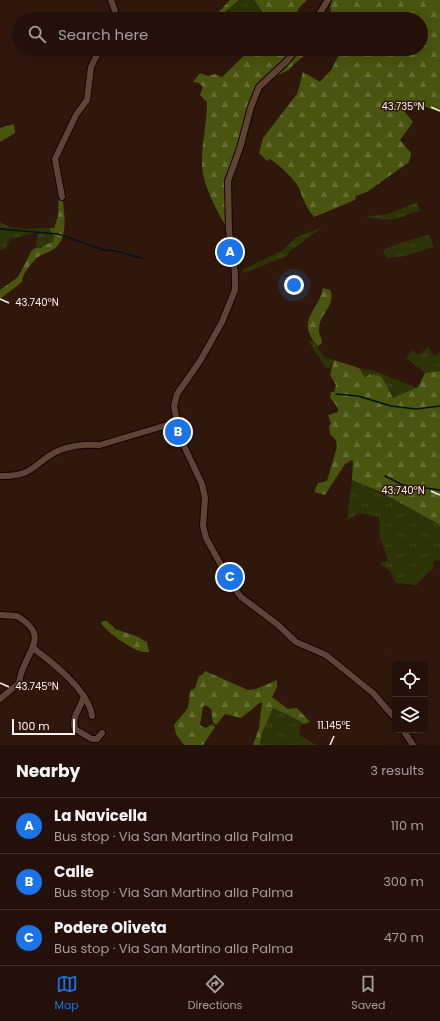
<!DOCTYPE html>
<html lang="en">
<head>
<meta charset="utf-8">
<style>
	body { margin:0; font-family:Poppins,sans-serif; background:#2b1a12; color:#f1f3f6 }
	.controls { position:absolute; right:12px; bottom:12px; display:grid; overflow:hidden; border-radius:6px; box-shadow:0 4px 16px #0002 }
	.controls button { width:36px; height:36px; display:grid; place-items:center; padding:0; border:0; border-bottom:1px solid #40312a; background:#231109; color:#f1f3f6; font:20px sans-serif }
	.scale { position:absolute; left:12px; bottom:10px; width:63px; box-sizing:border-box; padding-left:4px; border:2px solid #fdf2ee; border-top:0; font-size:11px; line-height:14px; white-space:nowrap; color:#fdf2ee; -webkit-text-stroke:3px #2f170c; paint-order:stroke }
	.you { position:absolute; left:294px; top:285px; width:14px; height:14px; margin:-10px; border:3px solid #fff; border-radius:50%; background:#1a73e8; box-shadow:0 0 0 6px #1a73e833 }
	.badge { display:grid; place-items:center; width:26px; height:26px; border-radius:50%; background:#1a73e8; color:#fff; font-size:13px; font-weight:700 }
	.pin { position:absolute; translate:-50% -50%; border:2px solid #fff; box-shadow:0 1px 4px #0006 }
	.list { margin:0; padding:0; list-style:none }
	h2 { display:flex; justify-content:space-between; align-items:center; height:52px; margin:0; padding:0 16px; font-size:17px }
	h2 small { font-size:13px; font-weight:400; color:#a39d9c }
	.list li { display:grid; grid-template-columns:26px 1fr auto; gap:12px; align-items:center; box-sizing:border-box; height:56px; padding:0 16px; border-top:1px solid #40312a }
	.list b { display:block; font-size:15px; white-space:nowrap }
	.list p { margin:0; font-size:13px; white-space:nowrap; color:#a39d9c }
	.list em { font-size:13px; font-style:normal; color:#a39d9c }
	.icon { flex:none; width:22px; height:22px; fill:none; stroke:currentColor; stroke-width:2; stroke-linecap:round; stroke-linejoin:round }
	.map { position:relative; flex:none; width:440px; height:745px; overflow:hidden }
	.search { position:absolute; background:#231109; box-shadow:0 4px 16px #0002; left:12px; right:12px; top:12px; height:44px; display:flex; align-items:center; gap:10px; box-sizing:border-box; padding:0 14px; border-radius:22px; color:#a39d9c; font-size:15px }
	.sheet { height:220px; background:#231109 }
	nav { display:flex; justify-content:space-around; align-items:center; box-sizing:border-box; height:56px; border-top:1px solid #40312a; background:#231109; font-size:11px; color:#a39d9c }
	nav a { display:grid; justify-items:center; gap:2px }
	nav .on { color:#1a73e8 }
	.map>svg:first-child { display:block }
</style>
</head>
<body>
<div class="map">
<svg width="440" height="745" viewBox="0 0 440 745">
	<defs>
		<pattern id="grass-tufts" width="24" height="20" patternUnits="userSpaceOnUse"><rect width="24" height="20" fill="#2c3307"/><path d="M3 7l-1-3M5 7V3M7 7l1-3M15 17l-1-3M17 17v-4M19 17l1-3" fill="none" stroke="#41471f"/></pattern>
		<pattern id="forest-firs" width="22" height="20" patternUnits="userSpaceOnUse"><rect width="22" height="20" fill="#49540f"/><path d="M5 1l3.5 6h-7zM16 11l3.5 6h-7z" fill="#646d32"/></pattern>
	</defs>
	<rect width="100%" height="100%" fill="#2f170c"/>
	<g fill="url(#grass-tufts)">
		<path d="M239 0H254L271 17V19H233L228 10Z"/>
		<path d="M417 202 420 211C412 212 409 214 402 217 391 222 375 218 364 217L388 214Z"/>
		<path d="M0 221C14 233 32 227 49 228L54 236 53 242 42 246V248H36L38 232 10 239 5 249 0 250Z"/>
		<path d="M323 227 290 251 287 256 244 273 242 270 283 250 296 237Z"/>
		<path d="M429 235 434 247 405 256 387 258 383 250 402 242Z"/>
		<path d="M313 340 324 357 334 360 330 368H326L309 342Z"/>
		<path d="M428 347 434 356 440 352V371L425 373 406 358 413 350 418 355Z"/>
		<path d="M359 368 375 371 417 388 393 398 382 377 365 378Z"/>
		<path d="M352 480 377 490 440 525V559L433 562 434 567C429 573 420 578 417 585L396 583 390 571 380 564 388 560 380 538 379 517 359 513 347 520Z"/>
		<path d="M273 708C284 714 294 717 304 724L301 725 299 735 316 745H260L262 733Z"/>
	</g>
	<g fill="url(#forest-firs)">
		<path d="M230 0H239L217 19H212Z"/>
		<path d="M254 0H306V1L298 9 296 17 298 19H271V17L264 14Z"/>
		<path d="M332 0H440V111C426 111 417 96 400 106L413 122 400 140 411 153 409 162 367 192 356 196 355 200 314 217C307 208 303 200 300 190 296 180 278 164 270 159L267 161 259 153 263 138 297 94 303 72 320 82 331 70 342 49H421V19H333L330 7Z"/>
		<path d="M251 49H312L294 64 289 70 264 81 259 87 231 170 229 231C218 213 201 183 202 161 202 142 207 122 207 102L200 95 203 87 199 83 193 82 200 73 208 76 215 74 222 77Z"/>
		<path d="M14 124 15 133 0 142V128Z"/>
		<path d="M61 189C63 205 69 230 59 244 54 252 45 252 38 257 32 262 22 274 22 282L0 299V290L18 277 32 250 36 248H42V246L53 242 54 236 49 228H54L58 216 59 193Z"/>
		<path d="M323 288 330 290C337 304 320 313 319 328 318 334 322 337 322 343L318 346C294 321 319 311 323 288Z"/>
		<path d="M334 360 359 368 365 378 370 374 382 377 393 398 418 387 425 373 440 371V525L377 490 352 480 353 462 352 460 345 464 325 495 314 492 318 483 327 481 337 447 336 440 330 434 329 426 331 423 328 415 338 412V408L330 397 331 392H334L336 385 330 375Z"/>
		<path d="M103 621H107L115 629 136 636 147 642 149 652C146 652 142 652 139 651 129 647 106 632 101 623Z"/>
		<path d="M205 671 248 690 256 689 277 680V687L272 697 288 709 297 708 310 722 304 724C295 717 284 714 273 708L262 733 260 744 262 745H253L259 728 262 703 261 702 241 718 225 714 216 725 213 723 211 709 205 705 203 707 200 724 201 726 206 728 212 724 215 727 203 745H184L176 734 174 725 188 708 190 691 195 688 199 676 202 675Z"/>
	</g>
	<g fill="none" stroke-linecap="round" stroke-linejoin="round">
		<g stroke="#00131b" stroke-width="1.5">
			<path d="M0 229 58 234 104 250C117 249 129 256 142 258"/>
			<path d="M336 394 358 396 391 406 416 409 440 406"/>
			<path d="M385 476 403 485 440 490"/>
		</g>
		<g stroke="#150300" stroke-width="8">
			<g id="minor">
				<path d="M111 0 115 11 114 19"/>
				<path d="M316 19 328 0"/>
				<path d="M296 49 287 61 259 87 251 107 240 148 228 181 229 231 235 273V290L222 322 200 361 177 394 174 406 177 422 184 446 202 484 205 498 203 526 206 538 232 585 241 597 277 624 296 642 326 655 373 693 395 718"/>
				<path d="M62 197 55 159 76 115 87 100 91 67 100 49"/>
				<path d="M0 476C36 477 34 461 60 450 73 445 87 444 100 445L177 422"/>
				<path d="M0 615 17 616C48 635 31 646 22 671 20 675 20 679 19 683L0 699"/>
				<path d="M33 648C53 663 89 691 92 716"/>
				<path d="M84 696C81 708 71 716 75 729L92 739H97L102 733"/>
				<path d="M403 730 413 745"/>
			</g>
		</g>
		<use href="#minor" stroke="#5e4336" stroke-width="6"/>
	</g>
	<path fill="none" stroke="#fdf2ee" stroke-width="1.5" d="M431 107 440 111M0 299 9 303M431 491 440 495M0 683 9 687M330 745 334 736"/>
	<g font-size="10" text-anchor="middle" fill="#fdf2ee" stroke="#2f170c" stroke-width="3" stroke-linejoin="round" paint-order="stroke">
		<text x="403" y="110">43.735°N</text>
		<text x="37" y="306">43.740°N</text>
		<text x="403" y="494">43.740°N</text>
		<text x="37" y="690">43.745°N</text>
		<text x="334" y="729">11.145°E</text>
	</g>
</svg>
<div class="controls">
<button><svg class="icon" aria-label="locate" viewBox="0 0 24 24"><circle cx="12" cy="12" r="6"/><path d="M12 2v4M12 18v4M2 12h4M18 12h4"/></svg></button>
<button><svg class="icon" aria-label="layers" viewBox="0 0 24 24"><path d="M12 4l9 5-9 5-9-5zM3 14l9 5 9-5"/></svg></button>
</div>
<div class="scale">100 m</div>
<div class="you"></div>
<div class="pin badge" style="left:230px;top:252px">A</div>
<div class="pin badge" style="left:178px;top:432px">B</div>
<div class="pin badge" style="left:230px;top:577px">C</div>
<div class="search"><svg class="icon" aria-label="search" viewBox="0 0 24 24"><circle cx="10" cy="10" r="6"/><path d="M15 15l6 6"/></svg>Search here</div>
</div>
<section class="sheet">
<h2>Nearby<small>3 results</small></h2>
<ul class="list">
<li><span class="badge">A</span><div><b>La Navicella</b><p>Bus stop · Via San Martino alla Palma</p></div><em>110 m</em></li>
<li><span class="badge">B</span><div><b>Calle</b><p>Bus stop · Via San Martino alla Palma</p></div><em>300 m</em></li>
<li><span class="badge">C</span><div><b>Podere Oliveta</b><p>Bus stop · Via San Martino alla Palma</p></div><em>470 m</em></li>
</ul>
</section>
<nav>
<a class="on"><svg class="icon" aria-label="map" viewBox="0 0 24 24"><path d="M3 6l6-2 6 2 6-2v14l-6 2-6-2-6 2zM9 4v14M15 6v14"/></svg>Map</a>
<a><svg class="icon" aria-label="directions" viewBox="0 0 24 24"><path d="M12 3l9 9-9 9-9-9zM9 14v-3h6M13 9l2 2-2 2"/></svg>Directions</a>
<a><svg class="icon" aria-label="saved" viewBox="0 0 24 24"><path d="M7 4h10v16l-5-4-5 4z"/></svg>Saved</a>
</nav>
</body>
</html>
